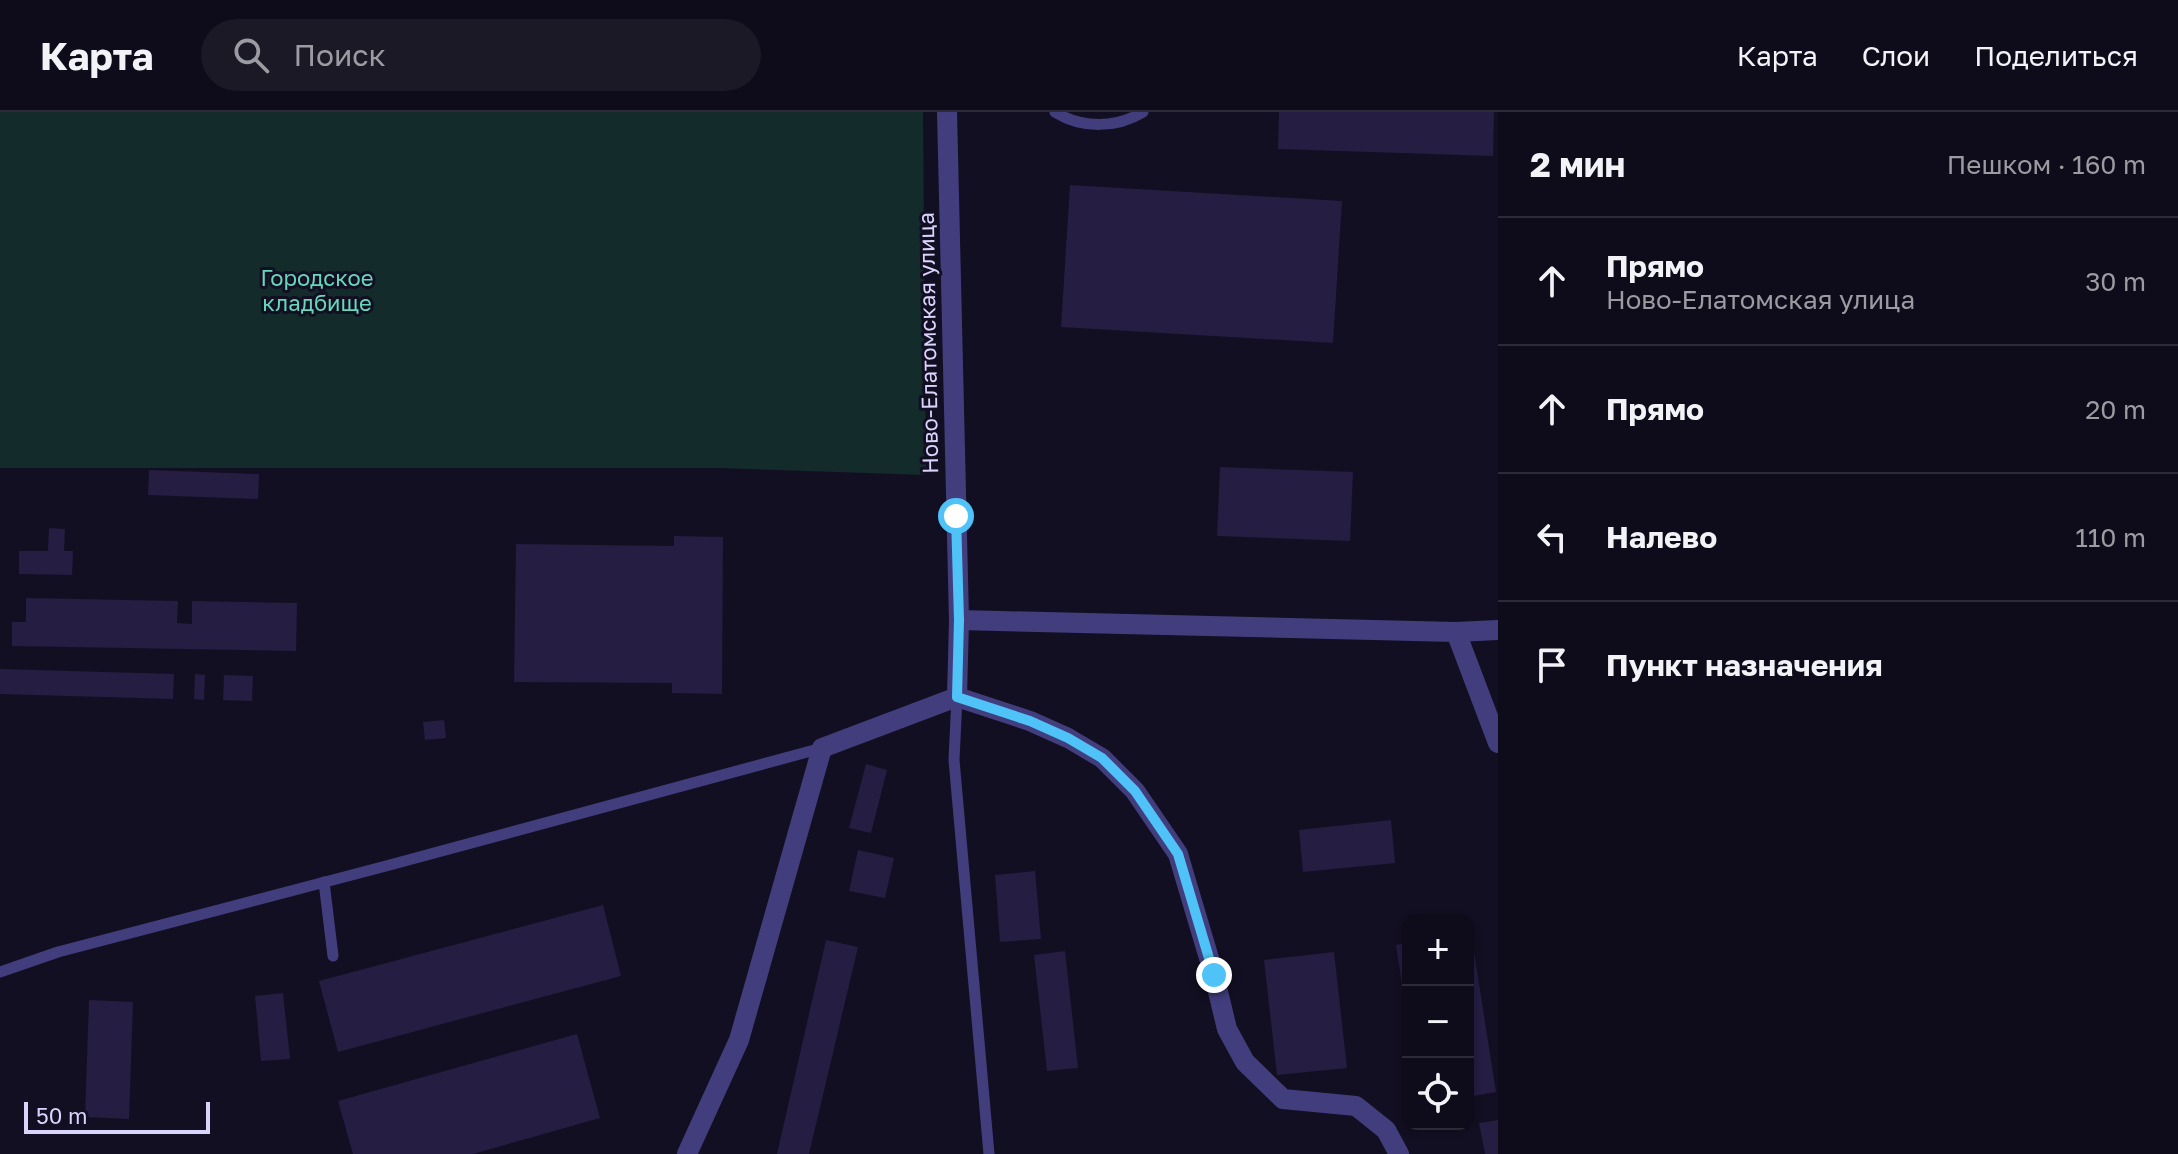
<!DOCTYPE html>
<html lang="ru">
<head>
<meta charset="utf-8">
<style>
	body { margin:0; font-family:"Golos Text",sans-serif; background:#1c1927; color:#f1f3f6 }
	.controls { position:absolute; right:24px; bottom:24px; display:grid; overflow:hidden; border-radius:16px; box-shadow:0 2px 6px #0004 }
	.controls button { width:72px; height:72px; display:grid; place-items:center; padding:0; border:0; border-bottom:2px solid #2e2b39; background:#0e0b1a; color:#f1f3f6; font:40px sans-serif }
	.scale { position:absolute; left:24px; bottom:20px; width:186px; box-sizing:border-box; padding-left:8px; border:4px solid #d9d4fc; border-top:0; font-size:22px; line-height:28px; white-space:nowrap; color:#d9d4fc; -webkit-text-stroke:6px #130f22; paint-order:stroke }
	.stop { position:absolute; width:24px; height:24px; margin:-18px; border:6px solid #4fc3f7; border-radius:50%; background:#fff }
	.stop.end { background:#4fc3f7; border-color:#fff; box-shadow:0 2px 8px #0008 }
	.list { margin:0; padding:0; list-style:none }
	h2 { display:flex; justify-content:space-between; align-items:center; height:104px; margin:0; padding:0 32px; font-size:34px }
	h2 small { font-size:26px; font-weight:400; color:#9b9ba2 }
	.list li { display:grid; grid-template-columns:52px 1fr auto; gap:24px; align-items:center; box-sizing:border-box; height:128px; padding:0 32px; border-top:2px solid #2e2b39 }
	.list b { display:block; font-size:30px; white-space:nowrap }
	.list p { margin:0; font-size:26px; white-space:nowrap; color:#9b9ba2 }
	.list em { font-size:26px; font-style:normal; color:#9b9ba2 }
	.icon { flex:none; width:44px; height:44px; fill:none; stroke:currentColor; stroke-width:2; stroke-linecap:round; stroke-linejoin:round }
	.map { position:relative; flex:none; width:1498px; height:1042px; overflow:hidden }
	header { display:flex; align-items:center; gap:48px; box-sizing:border-box; height:112px; padding:0 40px; background:#0e0b1a; border-bottom:2px solid #2e2b39 }
	header strong { font-size:38px }
	nav { display:flex; gap:44px; margin-inline-start:auto; font-size:28px }
	.search { width:560px; height:72px; background:#1c1927; display:flex; align-items:center; gap:20px; box-sizing:border-box; padding:0 28px; border-radius:44px; color:#9b9ba2; font-size:30px }
	main { display:flex }
	aside { flex:1; background:#0e0b1a }
	.map>svg:first-child { display:block }
</style>
</head>
<body>
<header>
<strong>Карта</strong>
<div class="search"><svg class="icon" aria-label="search" viewBox="0 0 24 24"><circle cx="10" cy="10" r="6"/><path d="M15 15l6 6"/></svg>Поиск</div>
<nav><a>Карта</a><a>Слои</a><a>Поделиться</a></nav>
</header>
<main>
<div class="map">
<svg width="1498" height="1042" viewBox="0 0 1498 1042">
	<rect width="100%" height="100%" fill="#130f22"/>
	<path fill="#132c2b" d="M0 0H923L926 363 720 356H0Z"/>
	<g fill="#251d42">
		<path d="M1279 0H1494L1493 44 1278 37Z"/>
		<path d="M1070 73 1342 89 1333 231 1061 215Z"/>
		<path d="M1220 355 1353 360 1350 429 1217 424Z"/>
		<path d="M149 358 259 362 258 387 148 383Z"/>
		<path d="M49 416 65 417 64 439H73L72 463 19 462V439H48Z"/>
		<path d="M674 424 723 425 722 582 672 581V571L514 570 516 432 674 434Z"/>
		<path d="M26 486 178 489 177 511 192 512V489L297 491 296 539 12 534V510H26Z"/>
		<path d="M0 557 174 562 173 587 0 582Z"/>
		<path d="M195 562 205 563 204 588 194 587Z"/>
		<path d="M224 563 253 564 252 589 223 588Z"/>
		<path d="M444 608 446 626 425 628 423 610Z"/>
		<path d="M866 652 887 658 871 721 849 716Z"/>
		<path d="M1391 708 1395 751 1303 760 1299 718Z"/>
		<path d="M858 738 894 746 885 786 849 779Z"/>
		<path d="M1035 759 1041 827 1000 830 995 763Z"/>
		<path d="M603 793 621 864 338 940 319 869Z"/>
		<path d="M1468 821H1471L1496 980 1468 985Z"/>
		<path d="M826 828 858 835 809 1042H777Z"/>
		<path d="M1408 831V899H1406L1396 833Z"/>
		<path d="M1065 839 1078 956 1047 959 1034 843Z"/>
		<path d="M1334 840 1347 956 1277 963 1264 848Z"/>
		<path d="M283 881 290 947 261 949 255 884Z"/>
		<path d="M89 888 133 890 129 1007 85 1005Z"/>
		<path d="M577 922 600 1006 473 1042H353L338 989Z"/>
		<path d="M1498 1008V1042H1485L1479 1011Z"/>
	</g>
	<g fill="none" stroke-linecap="round" stroke-linejoin="round">
		<g stroke="#423e7e" stroke-width="11">
			<path d="M1055 0C1082 17 1117 16 1143 0"/>
			<path d="M957 585 954 648 989 1042"/>
			<path d="M324 770 333 844"/>
			<path d="M0 860 58 840 386 754 822 636"/>
		</g>
		<g stroke="#423e7e" stroke-width="20">
			<path d="M1456 520 1498 631"/>
			<path d="M957 585 1030 609 1068 626 1102 646 1135 679 1178 742 1214 863 1227 917 1245 950 1283 987 1356 994 1386 1018 1399 1042"/>
			<path d="M687 1042 739 928 822 636 957 585 959 508"/>
		</g>
		<path stroke="#423e7e" stroke-width="20" d="M947 0 959 508 1456 520 1498 518"/>
	</g>
	<g fill="none" stroke-linecap="round" stroke-linejoin="round">
		<path stroke="#4fc3f7" stroke-width="10" d="M956 404 959 508 957 585 1030 609 1068 626 1102 646 1135 679 1178 742 1214 863"/>
	</g>
	<g text-anchor="middle" stroke-width="6" stroke-linejoin="round" paint-order="stroke">
		<g font-size="22" fill="#65d7bd" stroke="#130f22">
			<text x="317" y="174">Городское<tspan x="317" dy="25">кладбище</tspan></text>
		</g>
		<g font-size="22" fill="#d9d4fc" stroke="#130f22">
			<text transform="translate(928 231) rotate(-91)" y="8">Ново-Елатомская улица</text>
		</g>
	</g>
</svg>
<div class="controls">
<button>+</button>
<button>−</button>
<button><svg class="icon" aria-label="locate" viewBox="0 0 24 24"><circle cx="12" cy="12" r="6"/><path d="M12 2v4M12 18v4M2 12h4M18 12h4"/></svg></button>
</div>
<div class="scale">50 m</div>
<div class="stop" style="left:956px;top:404px"></div>
<div class="stop end" style="left:1214px;top:863px"></div>
</div>
<aside>
<h2>2 мин<small>Пешком · 160 m</small></h2>
<ul class="list">
<li><svg class="icon" aria-label="ahead" viewBox="0 0 24 24"><path d="M12 20V5M6 11l6-6 6 6"/></svg><div><b>Прямо</b><p>Ново-Елатомская улица</p></div><em>30 m</em></li>
<li><svg class="icon" aria-label="ahead" viewBox="0 0 24 24"><path d="M12 20V5M6 11l6-6 6 6"/></svg><div><b>Прямо</b></div><em>20 m</em></li>
<li><svg class="icon" aria-label="left" viewBox="0 0 24 24"><path d="M17 20v-9H6M10 6l-5 5 5 5"/></svg><div><b>Налево</b></div><em>110 m</em></li>
<li><svg class="icon" aria-label="arrive" viewBox="0 0 24 24"><path d="M6 21V4h12l-3 4 3 4H6"/></svg><div><b>Пункт назначения</b></div></li>
</ul>
</aside>
</main>
</body>
</html>
